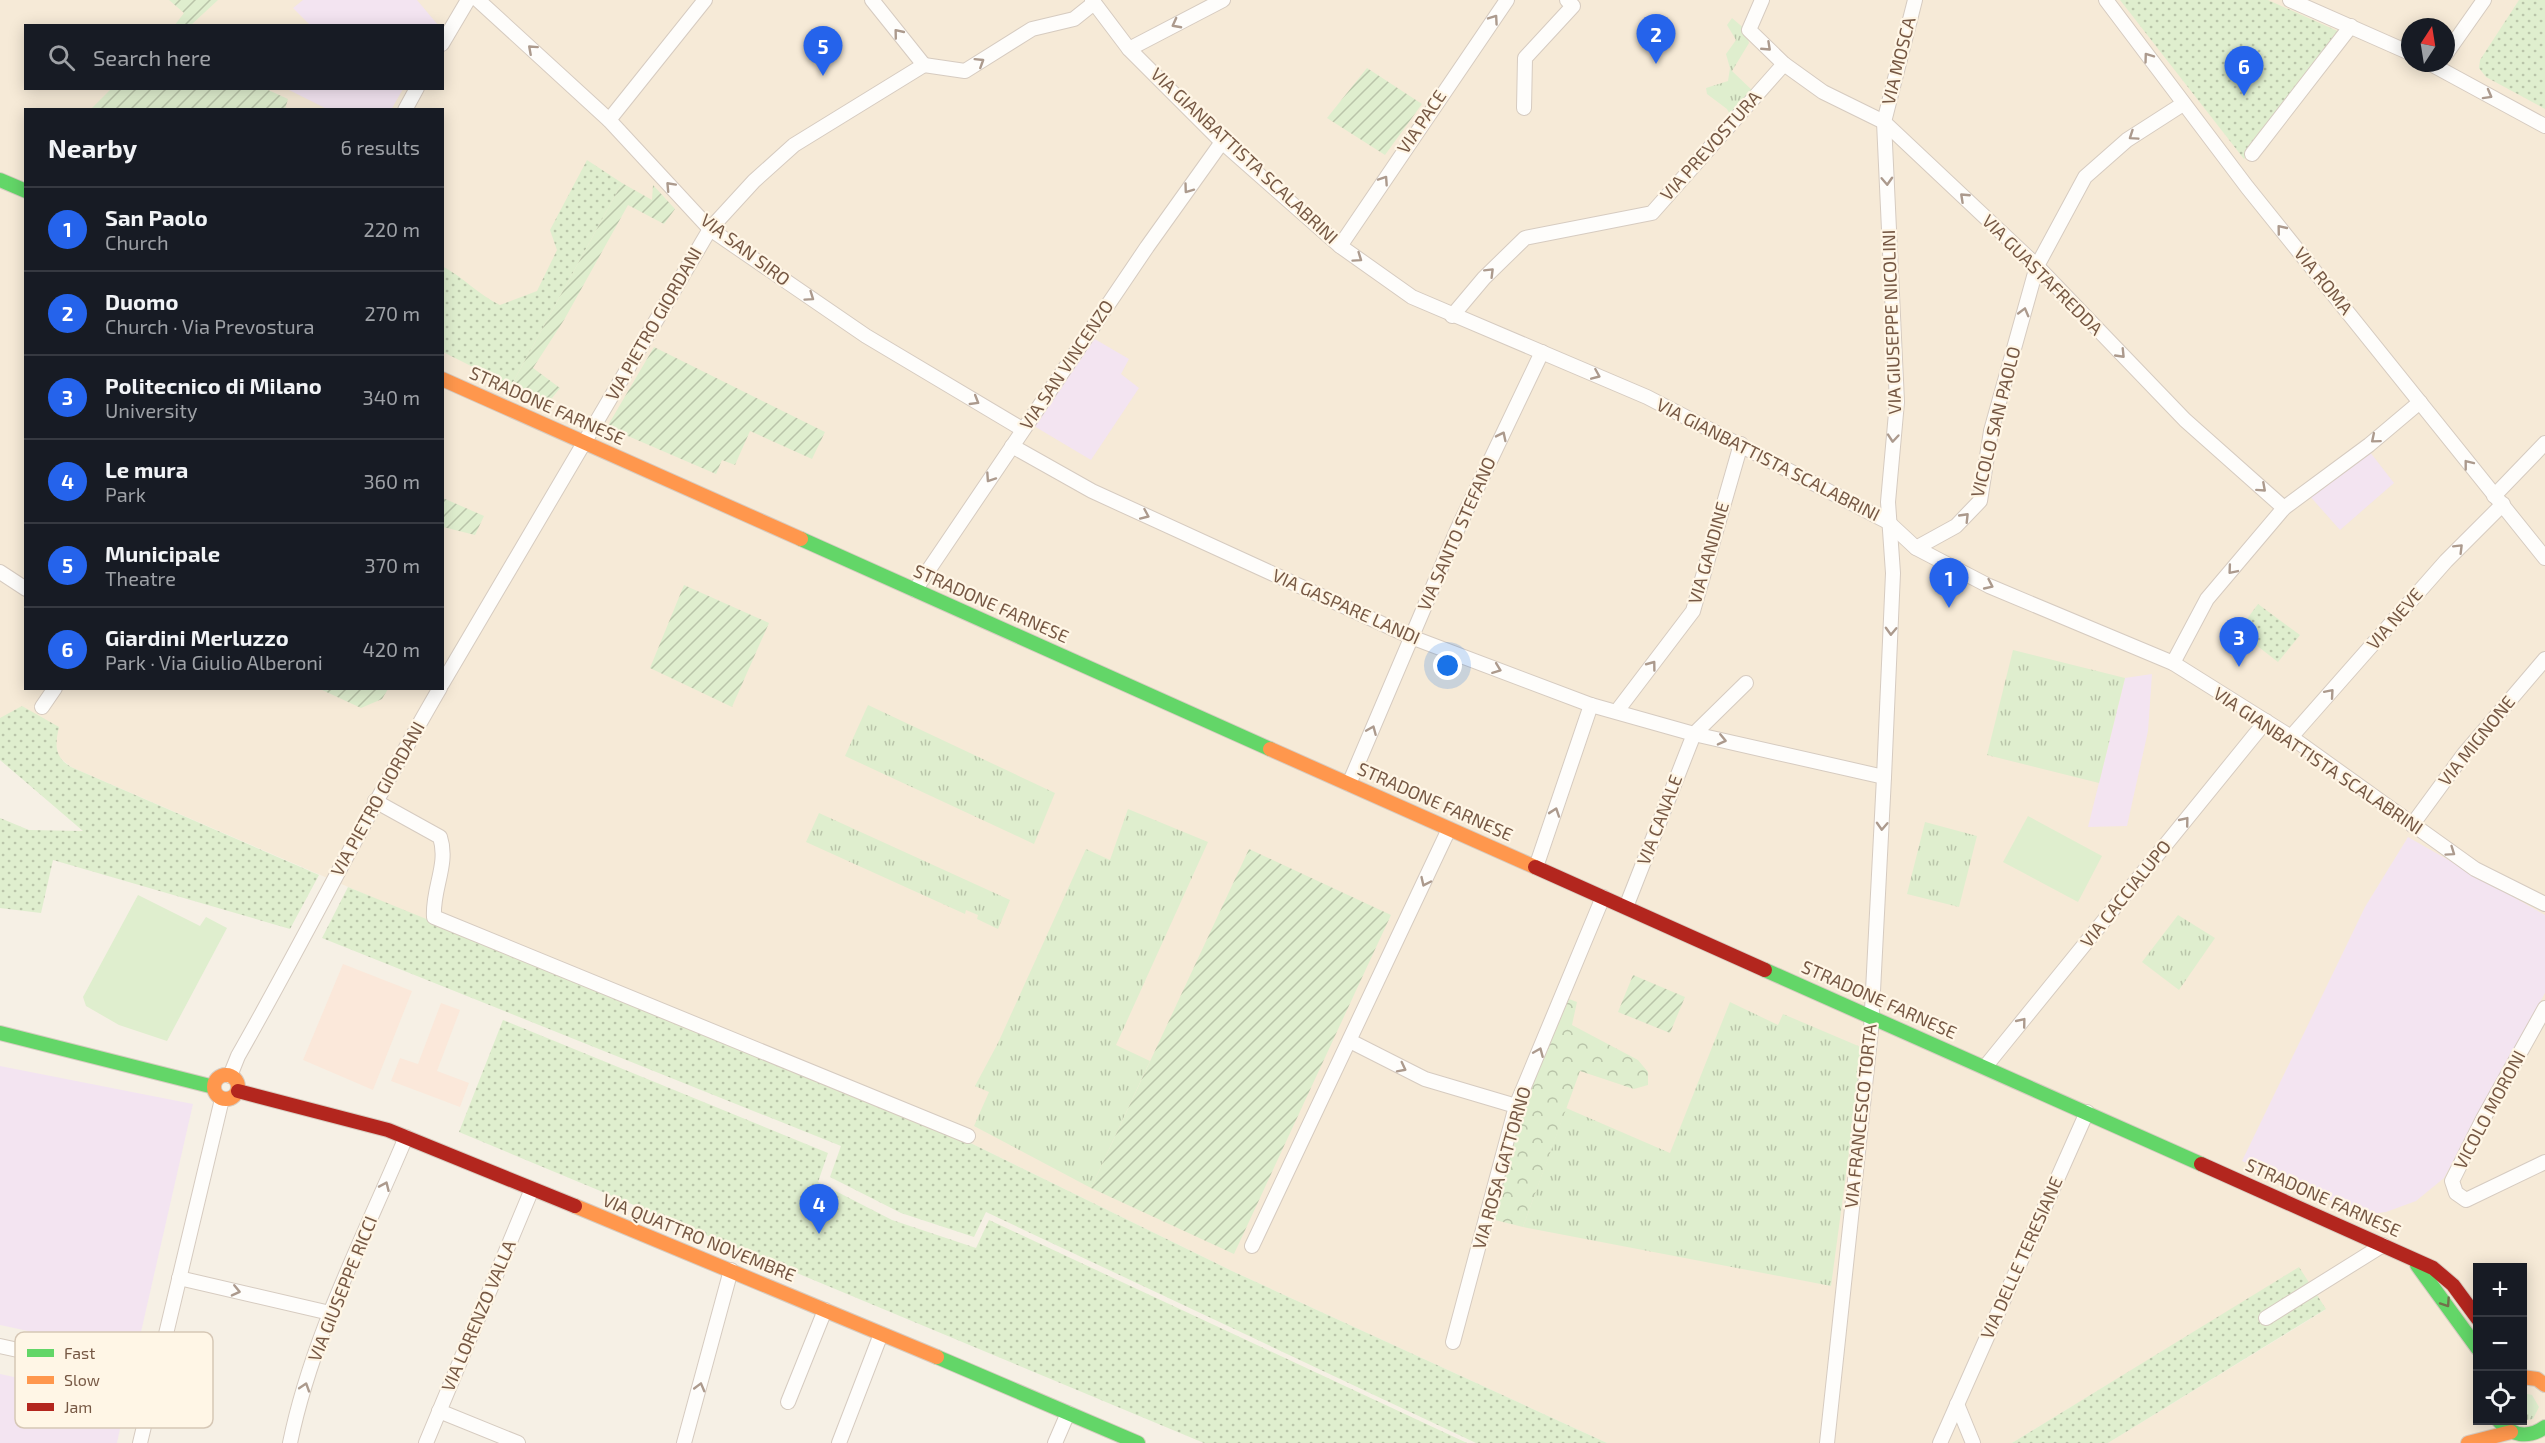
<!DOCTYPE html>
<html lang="en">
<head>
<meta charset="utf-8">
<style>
	body { margin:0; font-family:"Exo 2",sans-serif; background:#242831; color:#f1f3f6 }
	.controls { position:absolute; right:18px; bottom:18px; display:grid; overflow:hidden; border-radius:0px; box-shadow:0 3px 15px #0003 }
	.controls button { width:54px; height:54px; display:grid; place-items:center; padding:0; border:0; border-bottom:2px solid #363941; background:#171b24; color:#f1f3f6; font:30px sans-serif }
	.compass { position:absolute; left:2401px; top:18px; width:54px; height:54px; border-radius:50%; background:#171b24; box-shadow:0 3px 15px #0003; rotate:12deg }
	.you { position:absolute; left:1448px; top:666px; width:21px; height:21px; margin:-15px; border:4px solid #fff; border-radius:50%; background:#1a73e8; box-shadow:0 0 0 9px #1a73e833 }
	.badge { display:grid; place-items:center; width:39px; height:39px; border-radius:50%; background:#2563eb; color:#fff; font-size:20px; font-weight:700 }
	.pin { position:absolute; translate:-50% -50px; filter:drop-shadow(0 2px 3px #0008) }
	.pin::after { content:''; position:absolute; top:32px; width:21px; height:18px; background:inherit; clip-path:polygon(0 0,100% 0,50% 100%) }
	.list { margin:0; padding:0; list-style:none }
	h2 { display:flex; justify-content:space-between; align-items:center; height:78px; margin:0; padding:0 24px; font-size:26px }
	h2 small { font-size:20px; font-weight:400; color:#9ea1a6 }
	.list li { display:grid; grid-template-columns:39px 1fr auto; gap:18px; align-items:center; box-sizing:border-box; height:84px; padding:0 24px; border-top:2px solid #363941 }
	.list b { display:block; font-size:22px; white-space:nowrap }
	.list p { margin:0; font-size:20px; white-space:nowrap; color:#9ea1a6 }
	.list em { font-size:20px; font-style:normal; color:#9ea1a6 }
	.icon { flex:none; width:33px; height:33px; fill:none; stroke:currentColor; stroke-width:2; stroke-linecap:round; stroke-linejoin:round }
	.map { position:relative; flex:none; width:2545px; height:1443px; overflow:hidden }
	.search { position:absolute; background:#171b24; box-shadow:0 3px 15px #0003; left:24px; top:24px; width:420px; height:66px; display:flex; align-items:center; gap:15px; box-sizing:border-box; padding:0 21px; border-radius:0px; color:#9ea1a6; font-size:22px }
	.panel { position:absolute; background:#171b24; box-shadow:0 3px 15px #0003; left:24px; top:108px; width:420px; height:582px; border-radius:0px }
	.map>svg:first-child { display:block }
</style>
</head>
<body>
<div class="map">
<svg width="2545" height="1443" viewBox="0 0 2545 1443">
	<defs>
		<pattern id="grass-tufts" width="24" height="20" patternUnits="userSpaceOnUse" patternTransform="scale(1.5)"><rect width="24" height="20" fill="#dfeece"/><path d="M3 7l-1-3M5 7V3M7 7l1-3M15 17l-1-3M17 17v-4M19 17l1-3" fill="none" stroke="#b9c4a9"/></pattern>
		<pattern id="forest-crowns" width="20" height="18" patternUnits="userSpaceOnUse" patternTransform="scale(1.5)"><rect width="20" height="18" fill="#dfeece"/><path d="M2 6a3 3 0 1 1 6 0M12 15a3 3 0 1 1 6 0" fill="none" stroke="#b9c4a9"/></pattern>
		<pattern id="park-dots" width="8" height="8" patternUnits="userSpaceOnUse" patternTransform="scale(1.5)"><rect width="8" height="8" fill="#dfeece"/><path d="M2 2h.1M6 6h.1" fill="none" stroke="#b9c4a9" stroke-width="1.8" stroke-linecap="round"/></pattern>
		<pattern id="garden-furrows" width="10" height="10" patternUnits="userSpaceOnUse" patternTransform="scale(1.5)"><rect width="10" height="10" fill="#dfeece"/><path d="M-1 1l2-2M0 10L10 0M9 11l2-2" fill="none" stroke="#b9c4a9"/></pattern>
	</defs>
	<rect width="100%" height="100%" fill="#f6f0e5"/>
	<path fill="#f6ead7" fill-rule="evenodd" d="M0 0H2545V1443H2108L2325 1310 2299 1268 2012 1443H1607L1232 1271 889 1103 413 915 71 767 59 757 56 745 0 718ZM26 26H442V88H26ZM2410 27H2446V63H2410ZM26 110H442V688H26ZM2478 1268H2522V1420H2478Z"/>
	<g fill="#fbe8da">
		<path d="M343 964 412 991 373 1090 303 1060Z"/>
		<path d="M441 1003 460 1010 437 1071 469 1083 460 1107 391 1081 400 1058 418 1064Z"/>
	</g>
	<g fill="#f3e4f1">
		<path d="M303 0H417L438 25H310L293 8Z"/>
		<path d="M287 89H403L391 110 327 109Z"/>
		<path d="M1093 338 1129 359 1121 374 1139 388 1091 460 1034 426Z"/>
		<path d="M2366 447 2394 483 2340 530 2308 494Z"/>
		<path d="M2152 674 2148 731 2127 826 2088 827 2125 678Z"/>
		<path d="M2408 837 2545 915V993L2444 1178 2416 1201 2386 1212 2370 1214 2354 1211 2242 1161 2365 907Z"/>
		<path d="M0 1066 193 1104 136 1354 0 1325Z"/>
		<path d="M0 1374 126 1401 117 1443H0Z"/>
	</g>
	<g fill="url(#grass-tufts)">
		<path d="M1732 18 1746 30 1749 43 1732 71 1754 92 1732 118 1727 109 1707 94 1706 88 1728 81 1730 68 1726 54 1736 40 1727 25Z"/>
		<path d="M2013 650 2125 678 2099 783 1987 755Z"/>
		<path d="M868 705 1055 793 1034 844 845 756Z"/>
		<path d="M1128 809 1208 842 1116 1045 1150 1061 1091 1188 974 1126 989 1092 975 1086 998 1043 1086 849 1110 860Z"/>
		<path d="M819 813 1010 900 998 929 977 919 978 915 966 910 965 914 806 842Z"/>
		<path d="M1925 822 1977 836 1959 907 1907 894Z"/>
		<path d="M2178 915 2215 938 2179 990 2142 962Z"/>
		<path d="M1730 1002 1778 1025 1783 1014 1863 1048 1831 1286 1523 1227 1566 1108 1670 1153Z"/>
		<path d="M2523 1393 2532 1395 2539 1407 2533 1419 2519 1421 2522 1420Z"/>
	</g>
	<path fill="url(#forest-crowns)" d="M1569 999 1577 1002 1572 1025 1638 1060 1648 1072V1085L1634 1089 1580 1071 1523 1227 1491 1219 1522 1107Z"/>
	<g fill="url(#park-dots)">
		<path d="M2120 0H2268L2342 33 2244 159Z"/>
		<path d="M2519 0H2545V109L2486 77 2479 68 2480 60Z"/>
		<path d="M587 160 622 183 511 386 443 352 442 266C463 277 479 295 500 305L537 291 557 250 550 230Z"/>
		<path d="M2258 604 2300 635 2278 662 2238 631Z"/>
		<path d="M22 706 59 727C55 744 54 757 71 767L319 875 290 929 53 860 41 913 0 908V818L29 830 83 831 0 760V718Z"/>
		<path d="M348 887 668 1018 889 1103 1232 1271 1607 1443H1476L986 1212 974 1237 901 1213 830 1177 841 1146 322 938Z"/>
		<path d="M503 1020 828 1153 818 1182 892 1220 976 1248 989 1220 1467 1443H1204L459 1132Z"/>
		<path d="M2299 1267 2326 1309 2108 1443H2012Z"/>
	</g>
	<g fill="url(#garden-furrows)">
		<path d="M169 0H218L191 25 174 26 184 13Z"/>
		<path d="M1367 68 1422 104 1385 155 1327 118Z"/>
		<path d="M112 88 266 89 288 99 285 109H91Z"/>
		<path d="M622 183 652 200 653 185 675 209 664 224 628 205 564 320 533 368 560 388 548 403 511 386Z"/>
		<path d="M654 347 825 432 812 459 750 431 735 465 722 460 716 474 607 427Z"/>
		<path d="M443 498 484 516 475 535 443 527Z"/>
		<path d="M684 585 769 623 732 707 650 668Z"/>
		<path d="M320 689H388L382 699 361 708Z"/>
		<path d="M1249 849 1391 915 1234 1254 1091 1188Z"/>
		<path d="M1633 975 1685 997 1670 1033 1618 1012Z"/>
	</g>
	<g fill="#dfeece">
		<path d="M2028 816 2102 856 2078 902 2003 862Z"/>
		<path d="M138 895 200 926 206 917 227 928 167 1041 119 1025 86 1006 83 997Z"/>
	</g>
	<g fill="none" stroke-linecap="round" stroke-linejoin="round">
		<g stroke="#d6cbc0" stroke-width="16">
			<g id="street">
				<path d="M478 0 609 120 710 229 866 336 1022 429"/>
				<path d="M872 0 924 65"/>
				<path d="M1092 0 1129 49 1222 142 1340 246 1412 297 1647 397 1888 522 1916 548 1989 586 2173 663 2291 737 2475 869 2545 904"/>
				<path d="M1762 0 1749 30 1784 64 1823 92 1884 122 2037 266 2185 420 2284 508"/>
				<path d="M2106 0 2247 187 2545 558"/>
				<path d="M2290 0 2410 53"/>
				<path d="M442 44 468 0"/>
				<path d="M1129 49 1223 0"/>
				<path d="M2446 54 2484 0"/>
				<path d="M2429 63 2545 126"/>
				<path d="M924 65 965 71 1032 29 1074 19 1094 3"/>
				<path d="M1524 108 1525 58 1573 6 1567 0"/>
				<path d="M405 110 417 88"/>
				<path d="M609 120 705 0"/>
				<path d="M2252 154 2351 26"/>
				<path d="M1340 246 1507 0"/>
				<path d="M1452 316 1484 278 1525 238 1652 213 1784 64"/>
				<path d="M1012 446 1092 491 1411 637 1591 705 1694 734 1884 777"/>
				<path d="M2494 496 2545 443"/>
				<path d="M1916 548 1956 526 1980 501 1991 431 2037 266 2085 177 2127 140 2183 104"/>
				<path d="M0 572 26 589"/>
				<path d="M915 590 1147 247 1222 142"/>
				<path d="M2173 663 2207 599 2284 508 2369 445 2420 402"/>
				<path d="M442 684 710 229 754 181 794 145 924 65"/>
				<path d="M42 707 55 688"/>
				<path d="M1617 711 1693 611 1741 444"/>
				<path d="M2291 737 2446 561 2503 504"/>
				<path d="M1349 784 1458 528 1542 352"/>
				<path d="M375 801 440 837C449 864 432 889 434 917L968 1136"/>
				<path d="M2412 825 2464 754 2545 659"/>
				<path d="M1536 867 1591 705"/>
				<path d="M1626 907 1694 734 1746 683"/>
				<path d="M2545 1008 2483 1119 2452 1181 2456 1193 2466 1200 2545 1162"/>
				<path d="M1350 1041 1425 1079 1516 1106"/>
				<path d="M1985 1067 2266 721"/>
				<path d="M230 1076 238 1056C307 935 369 809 440 688"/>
				<path d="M1252 1246 1449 829"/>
				<path d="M179 1278 330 1313"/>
				<path d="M2266 1318 2383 1245"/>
				<path d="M1453 1342 1516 1106 1603 897"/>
				<path d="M0 1346 155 1380"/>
				<path d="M788 1402 825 1310"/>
				<path d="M1957 1404 1973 1443"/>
				<path d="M439 1411 518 1443"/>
				<path d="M140 1443 222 1099"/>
				<path d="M290 1443C312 1336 364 1237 406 1137"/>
				<path d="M426 1443 532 1189"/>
				<path d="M684 1443 731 1270"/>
				<path d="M839 1443 881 1334"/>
				<path d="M1055 1443 1068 1413"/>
				<path d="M1827 1443 1871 1030 1884 777 1893 573 1888 502 1897 402 1884 122 1915 0"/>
				<path d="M1940 1443 2087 1112"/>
			</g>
		</g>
		<g stroke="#d7ccc1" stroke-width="16">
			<g id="fast">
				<path d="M0 180 26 191"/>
				<path d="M801 539 1270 749"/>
				<path d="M1765 970 2201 1164"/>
				<path d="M0 1033 214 1087"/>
				<path d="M2417 1265 2478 1349"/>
				<path d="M937 1357 1138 1443"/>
				<path d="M2498 1420C2511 1436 2528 1439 2545 1427"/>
			</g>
		</g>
		<g stroke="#d7ccc1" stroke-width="16">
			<g id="slow">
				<path d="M442 379 801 539"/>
				<path d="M1270 749 1535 867"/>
				<circle cx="226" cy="1087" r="12"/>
				<path d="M575 1206 937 1357"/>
				<path d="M2522 1377 2537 1379 2545 1385"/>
				<path d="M2468 1443 2511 1432"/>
			</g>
		</g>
		<g stroke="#d7ccc1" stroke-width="16">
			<g id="jam">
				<path d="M1535 867 1765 970"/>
				<path d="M238 1091 388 1130 575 1206"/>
				<path d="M2201 1164 2433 1268 2453 1285 2478 1319"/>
			</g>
		</g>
		<use href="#street" stroke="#fefdfb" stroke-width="14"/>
		<use href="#fast" stroke="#63d668" stroke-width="14"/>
		<use href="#slow" stroke="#ff974d" stroke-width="14"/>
		<use href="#jam" stroke="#b3261e" stroke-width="14"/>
	</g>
	<defs><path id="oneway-chevron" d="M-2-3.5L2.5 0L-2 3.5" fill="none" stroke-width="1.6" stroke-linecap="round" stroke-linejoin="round" transform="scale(1.5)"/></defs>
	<g stroke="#ac9a8d">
		<use href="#oneway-chevron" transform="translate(1494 19) rotate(-55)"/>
		<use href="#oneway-chevron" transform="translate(1176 24) rotate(152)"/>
		<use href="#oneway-chevron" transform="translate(898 33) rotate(-129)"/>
		<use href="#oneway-chevron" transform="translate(1767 47) rotate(43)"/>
		<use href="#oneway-chevron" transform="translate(532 49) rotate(-138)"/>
		<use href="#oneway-chevron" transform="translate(2148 57) rotate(-126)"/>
		<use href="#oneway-chevron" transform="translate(980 62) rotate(-32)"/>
		<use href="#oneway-chevron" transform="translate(2488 95) rotate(29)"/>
		<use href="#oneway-chevron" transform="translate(2133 136) rotate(146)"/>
		<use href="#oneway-chevron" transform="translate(1384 180) rotate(-56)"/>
		<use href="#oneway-chevron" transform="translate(1887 181) rotate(87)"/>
		<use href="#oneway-chevron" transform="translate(670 186) rotate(-133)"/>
		<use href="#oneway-chevron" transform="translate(1188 189) rotate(126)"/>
		<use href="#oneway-chevron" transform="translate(1964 197) rotate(-137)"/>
		<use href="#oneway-chevron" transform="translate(2281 229) rotate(-129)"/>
		<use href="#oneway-chevron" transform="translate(1358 258) rotate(35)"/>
		<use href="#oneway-chevron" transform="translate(1490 272) rotate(-45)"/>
		<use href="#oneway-chevron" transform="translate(810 297) rotate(35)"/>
		<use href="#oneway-chevron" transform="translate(2024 312) rotate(-75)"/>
		<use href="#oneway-chevron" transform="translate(2121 354) rotate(46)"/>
		<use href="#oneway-chevron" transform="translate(1596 375) rotate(23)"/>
		<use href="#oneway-chevron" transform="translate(975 401) rotate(31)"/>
		<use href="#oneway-chevron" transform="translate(1502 436) rotate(-64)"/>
		<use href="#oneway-chevron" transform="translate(1893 438) rotate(95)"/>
		<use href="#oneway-chevron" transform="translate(2375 439) rotate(140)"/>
		<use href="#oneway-chevron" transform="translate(2468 464) rotate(-128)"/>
		<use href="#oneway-chevron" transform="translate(990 478) rotate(124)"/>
		<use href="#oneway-chevron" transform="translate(2262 488) rotate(42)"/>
		<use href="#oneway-chevron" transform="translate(1145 515) rotate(24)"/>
		<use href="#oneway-chevron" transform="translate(1965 517) rotate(-46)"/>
		<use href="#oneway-chevron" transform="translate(2459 548) rotate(-45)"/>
		<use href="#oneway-chevron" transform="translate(2232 570) rotate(130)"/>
		<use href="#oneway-chevron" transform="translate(1989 585) rotate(25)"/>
		<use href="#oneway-chevron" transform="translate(1891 631) rotate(92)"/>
		<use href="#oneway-chevron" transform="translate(1652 665) rotate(-53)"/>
		<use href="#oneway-chevron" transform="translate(1497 669) rotate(21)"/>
		<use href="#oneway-chevron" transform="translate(2330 693) rotate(-49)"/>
		<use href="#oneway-chevron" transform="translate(1372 730) rotate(-67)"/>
		<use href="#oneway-chevron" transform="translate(1722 740) rotate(13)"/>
		<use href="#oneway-chevron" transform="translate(1555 812) rotate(-71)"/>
		<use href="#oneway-chevron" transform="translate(2185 821) rotate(-51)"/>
		<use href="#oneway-chevron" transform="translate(1882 826) rotate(93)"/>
		<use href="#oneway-chevron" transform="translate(2451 852) rotate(35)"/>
		<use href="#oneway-chevron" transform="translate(1425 882) rotate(115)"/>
		<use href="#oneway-chevron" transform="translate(2022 1022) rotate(-51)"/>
		<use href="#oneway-chevron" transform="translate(1539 1052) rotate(-67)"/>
		<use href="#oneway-chevron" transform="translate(1402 1068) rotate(27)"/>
		<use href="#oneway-chevron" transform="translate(385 1186) rotate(-66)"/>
		<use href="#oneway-chevron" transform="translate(236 1291) rotate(13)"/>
		<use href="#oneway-chevron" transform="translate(305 1387) rotate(-72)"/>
		<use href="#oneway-chevron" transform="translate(700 1387) rotate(-75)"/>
	</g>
	<use stroke="#72714b" href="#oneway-chevron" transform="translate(2446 1303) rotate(56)"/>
	<g text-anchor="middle" stroke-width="4.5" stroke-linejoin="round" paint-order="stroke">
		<g font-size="18" fill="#765844" stroke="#fff6e6">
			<text transform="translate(1899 61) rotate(-76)" y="6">VIA MOSCA</text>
			<text transform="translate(1422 122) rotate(-56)" y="6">VIA PACE</text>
			<text transform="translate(1711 146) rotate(-48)" y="6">VIA PREVOSTURA</text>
			<text transform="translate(1244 156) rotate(43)" y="6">VIA GIANBATTISTA SCALABRINI</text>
			<text transform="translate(745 250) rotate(37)" y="6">VIA SAN SIRO</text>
			<text transform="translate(2042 275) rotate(45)" y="6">VIA GUASTAFREDDA</text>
			<text transform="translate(2323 281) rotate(51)" y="6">VIA ROMA</text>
			<text transform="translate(1892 322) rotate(-92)" y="6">VIA GIUSEPPE NICOLINI</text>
			<text transform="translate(654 324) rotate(-60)" y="6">VIA PIETRO GIORDANI</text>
			<text transform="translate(1067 365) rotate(-56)" y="6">VIA SAN VINCENZO</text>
			<text transform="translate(547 406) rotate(24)" y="6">STRADONE FARNESE</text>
			<text transform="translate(1996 422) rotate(-76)" y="6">VICOLO SAN PAOLO</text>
			<text transform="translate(1768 460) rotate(27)" y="6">VIA GIANBATTISTA SCALABRINI</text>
			<text transform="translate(1457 534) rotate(-66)" y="6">VIA SANTO STEFANO</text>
			<text transform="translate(1709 553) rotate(-74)" y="6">VIA GANDINE</text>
			<text transform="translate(991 604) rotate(24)" y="6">STRADONE FARNESE</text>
			<text transform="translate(1346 607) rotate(24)" y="6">VIA GASPARE LANDI</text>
			<text transform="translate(2395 619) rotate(-49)" y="6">VIA NEVE</text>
			<text transform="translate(2477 741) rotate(-51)" y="6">VIA MIGNONE</text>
			<text transform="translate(2318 761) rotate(34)" y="6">VIA GIANBATTISTA SCALABRINI</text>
			<text transform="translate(378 799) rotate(-61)" y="6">VIA PIETRO GIORDANI</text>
			<text transform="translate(1435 802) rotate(24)" y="6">STRADONE FARNESE</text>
			<text transform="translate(1660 820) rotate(-69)" y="6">VIA CANALE</text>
			<text transform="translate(2126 894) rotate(-51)" y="6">VIA CACCIALUPO</text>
			<text transform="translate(1879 1000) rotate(24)" y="6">STRADONE FARNESE</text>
			<text transform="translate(2490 1110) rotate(-62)" y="6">VICOLO MORONI</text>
			<text transform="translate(1861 1116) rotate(-84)" y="6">VIA FRANCESCO TORTA</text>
			<text transform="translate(1502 1168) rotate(-74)" y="6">VIA ROSA GATTORNO</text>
			<text transform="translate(2323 1198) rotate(24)" y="6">STRADONE FARNESE</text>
			<text transform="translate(699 1238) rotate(22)" y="6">VIA QUATTRO NOVEMBRE</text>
			<text transform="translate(2022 1258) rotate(-66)" y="6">VIA DELLE TERESIANE</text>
			<text transform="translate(343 1289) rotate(-68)" y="6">VIA GIUSEPPE RICCI</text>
			<text transform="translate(479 1316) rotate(-67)" y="6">VIA LORENZO VALLA</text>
		</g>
	</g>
	<rect x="15" y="1332" width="198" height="96" rx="9" fill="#fff6e6" stroke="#d6c7b5" stroke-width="1.5"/>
	<rect x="27" y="1349" width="27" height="8" fill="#63d668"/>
	<rect x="27" y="1376" width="27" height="8" fill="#ff974d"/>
	<rect x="27" y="1403" width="27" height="8" fill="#b3261e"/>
	<g font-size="16" fill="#765844">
		<text x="64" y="1359">Fast</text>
		<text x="64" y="1386">Slow</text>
		<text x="64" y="1413">Jam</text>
	</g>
</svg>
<div class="controls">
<button>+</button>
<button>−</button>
<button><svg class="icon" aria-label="locate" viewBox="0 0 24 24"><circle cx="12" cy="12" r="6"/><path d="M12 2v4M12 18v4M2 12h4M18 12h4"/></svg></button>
</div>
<svg class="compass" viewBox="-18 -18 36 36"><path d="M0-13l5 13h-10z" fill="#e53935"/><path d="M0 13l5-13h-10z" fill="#9ea1a6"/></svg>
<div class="you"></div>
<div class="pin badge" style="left:1949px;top:608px">1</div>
<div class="pin badge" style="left:1656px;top:64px">2</div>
<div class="pin badge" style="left:2239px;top:667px">3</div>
<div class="pin badge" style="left:819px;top:1234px">4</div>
<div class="pin badge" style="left:823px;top:76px">5</div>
<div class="pin badge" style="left:2244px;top:96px">6</div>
<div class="search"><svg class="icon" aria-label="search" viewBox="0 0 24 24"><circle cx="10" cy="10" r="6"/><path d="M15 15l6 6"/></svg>Search here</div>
<section class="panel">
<h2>Nearby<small>6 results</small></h2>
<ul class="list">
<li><span class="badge">1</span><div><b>San Paolo</b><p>Church</p></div><em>220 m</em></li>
<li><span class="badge">2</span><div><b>Duomo</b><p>Church · Via Prevostura</p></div><em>270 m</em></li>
<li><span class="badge">3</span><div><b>Politecnico di Milano</b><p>University</p></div><em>340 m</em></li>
<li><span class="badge">4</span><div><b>Le mura</b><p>Park</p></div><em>360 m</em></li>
<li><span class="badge">5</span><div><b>Municipale</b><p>Theatre</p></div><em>370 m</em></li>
<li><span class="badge">6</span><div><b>Giardini Merluzzo</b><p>Park · Via Giulio Alberoni</p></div><em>420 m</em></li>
</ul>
</section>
</div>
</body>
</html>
